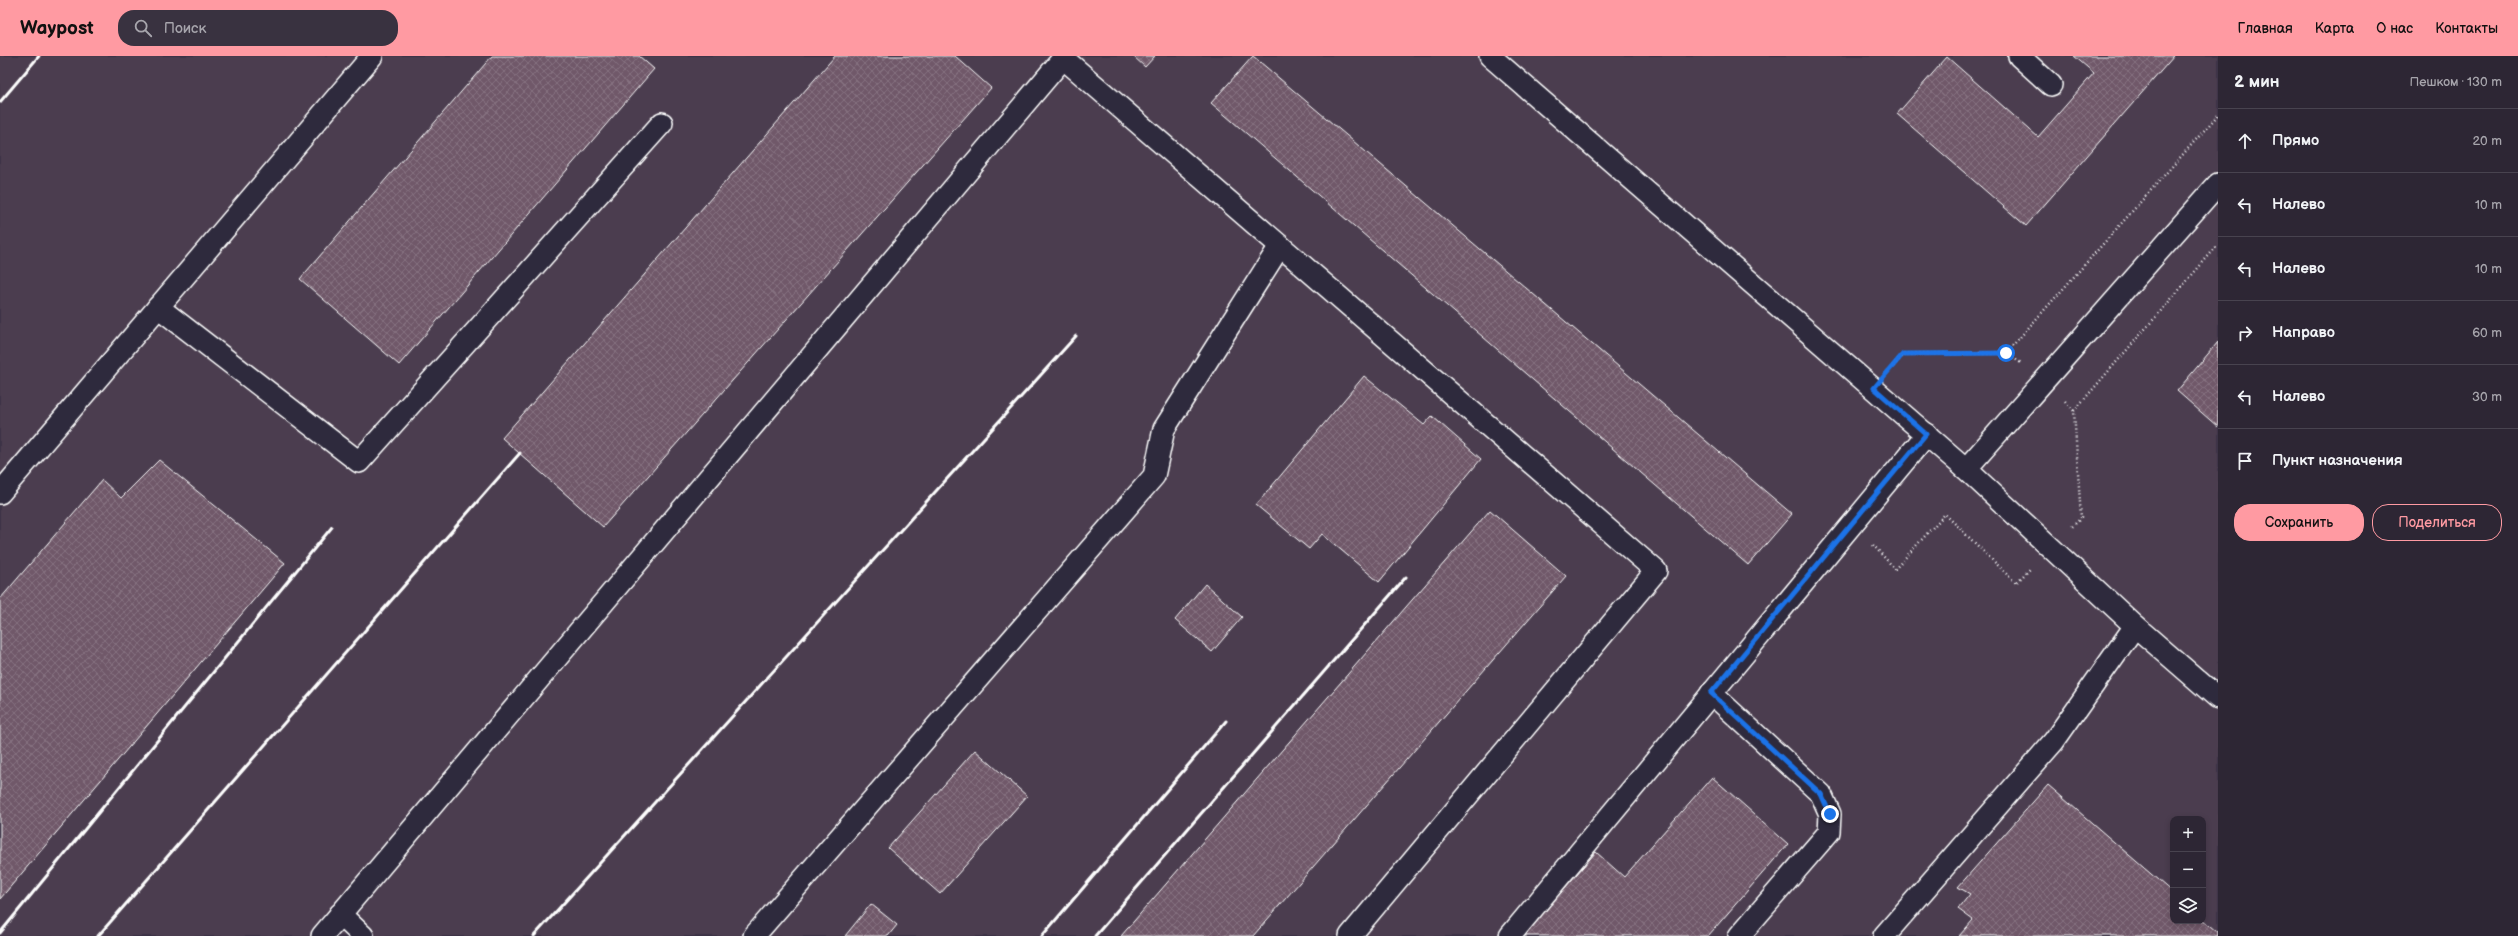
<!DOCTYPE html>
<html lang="ru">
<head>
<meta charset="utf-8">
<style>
	body { margin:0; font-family:"Balsamiq Sans",sans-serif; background:#393240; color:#f1f3f6 }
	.controls { position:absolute; right:12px; bottom:12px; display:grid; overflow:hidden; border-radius:8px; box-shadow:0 2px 6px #0003 }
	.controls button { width:36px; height:36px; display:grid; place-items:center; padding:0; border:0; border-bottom:1px solid #48434f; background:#2d2634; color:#f1f3f6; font:20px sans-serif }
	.stop { position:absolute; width:12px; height:12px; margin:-9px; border:3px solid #1a73e8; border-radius:50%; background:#fff }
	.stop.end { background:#1a73e8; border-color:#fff; box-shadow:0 1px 4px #0008 }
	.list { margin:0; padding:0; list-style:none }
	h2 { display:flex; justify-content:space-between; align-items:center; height:52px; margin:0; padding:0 16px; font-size:17px }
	h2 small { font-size:13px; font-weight:400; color:#a7a5ac }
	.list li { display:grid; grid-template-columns:26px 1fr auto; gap:12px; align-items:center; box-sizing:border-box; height:64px; padding:0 16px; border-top:1px solid #48434f }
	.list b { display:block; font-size:15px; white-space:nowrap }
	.list em { font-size:13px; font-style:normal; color:#a7a5ac }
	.actions { display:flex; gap:8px; padding:12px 16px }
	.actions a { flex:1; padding:9px 0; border:1px solid #ff9aa2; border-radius:16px; text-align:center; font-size:14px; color:#ff9aa2 }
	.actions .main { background:#ff9aa2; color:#111 }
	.icon { flex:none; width:22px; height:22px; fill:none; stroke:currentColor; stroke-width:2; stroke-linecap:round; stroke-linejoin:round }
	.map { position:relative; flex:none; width:2218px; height:880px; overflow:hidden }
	header { display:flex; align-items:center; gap:24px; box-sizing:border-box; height:56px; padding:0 20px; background:#ff9aa2; color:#111 }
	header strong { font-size:19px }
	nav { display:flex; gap:22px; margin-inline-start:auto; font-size:14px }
	.search { width:280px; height:36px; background:#393240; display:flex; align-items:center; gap:10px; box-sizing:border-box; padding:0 14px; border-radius:16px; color:#a7a5ac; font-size:15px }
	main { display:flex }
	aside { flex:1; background:#2d2634 }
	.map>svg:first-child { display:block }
</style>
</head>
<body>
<header>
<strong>Waypost</strong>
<div class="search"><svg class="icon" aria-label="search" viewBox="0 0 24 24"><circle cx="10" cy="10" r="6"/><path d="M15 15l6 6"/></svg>Поиск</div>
<nav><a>Главная</a><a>Карта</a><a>О нас</a><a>Контакты</a></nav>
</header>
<main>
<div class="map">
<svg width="2218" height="880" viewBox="0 0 2218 880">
	<defs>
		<pattern id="building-cross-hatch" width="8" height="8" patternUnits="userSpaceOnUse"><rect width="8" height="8" fill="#6f5869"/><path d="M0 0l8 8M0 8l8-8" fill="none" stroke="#857180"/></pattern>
	</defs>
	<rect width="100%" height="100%" fill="#3c3346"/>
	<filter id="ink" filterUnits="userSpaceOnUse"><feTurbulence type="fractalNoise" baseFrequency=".025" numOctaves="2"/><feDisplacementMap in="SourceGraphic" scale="8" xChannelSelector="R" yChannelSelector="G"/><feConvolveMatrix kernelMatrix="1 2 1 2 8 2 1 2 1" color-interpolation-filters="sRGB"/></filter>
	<g filter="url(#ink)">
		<path fill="#4b3e50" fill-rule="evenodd" d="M0 0H2218V880H0ZM2173 763H2203V865H2173Z"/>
		<g fill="url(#building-cross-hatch)" stroke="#fff">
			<path d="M492 0H639L654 13 399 309 300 223Z"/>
			<path d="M835 0H955L991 32 603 471 502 382Z"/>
			<path d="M1133 0H1155L1145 11Z"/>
			<path d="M1253 0 1792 458 1748 509 1211 47Z"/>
			<path d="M2074 0H2174L2026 170 1897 58 1947 1 2038 81 2094 17Z"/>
			<path d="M2218 286V371L2177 335Z"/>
			<path d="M1364 320 1424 369 1432 360 1481 403 1379 526 1322 478 1309 493 1256 449Z"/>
			<path d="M159 404 285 507 0 843V543L102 424 121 442Z"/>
			<path d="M1490 454 1566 520 1253 880H1121Z"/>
			<path d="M1205 528 1242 561 1212 596 1175 564Z"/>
			<path d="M975 694 1027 740 940 838 888 792Z"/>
			<path d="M1712 721 1788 788 1708 880H1523L1596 796 1624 821Z"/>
			<path d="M2048 729 2173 837V865H2203V863L2218 876V880H1959L1973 864 1958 853 1970 838 1958 831Z"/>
			<path d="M871 848 897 869 888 880H845Z"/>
		</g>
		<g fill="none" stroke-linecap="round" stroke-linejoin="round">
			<g stroke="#fff" stroke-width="24">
				<g id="service">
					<path d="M1490 0 1966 413 2135 570 2218 642"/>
					<path d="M2019 0 2051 29"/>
					<path d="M1063 2 1656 515 1350 880"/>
					<path d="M158 251 359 406 662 67"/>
					<path d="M1966 413 2218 128"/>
					<path d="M0 437 372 0"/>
					<path d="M1711 637 1821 738 1830 758 1829 776 1739 880"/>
					<path d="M340 858 363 880"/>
					<path d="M322 880 1065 0"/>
					<path d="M754 880 1154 420 1164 373 1280 190"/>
					<path d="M1510 880 1927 378"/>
					<path d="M1884 880 2054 685 2135 570"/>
				</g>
			</g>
			<g stroke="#fff" stroke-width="2.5" stroke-dasharray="1 3" stroke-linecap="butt">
				<path d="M2006 297 2021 307"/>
				<path d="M1893 310 1903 298 2006 297 2218 59"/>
				<path d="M2065 345 2074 355 2081 462 2072 471"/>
				<path d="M2074 355 2218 189"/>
				<path d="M1873 489 1895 513 1945 458 2016 527 2030 513"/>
			</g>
			<use href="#service" stroke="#2f2a3d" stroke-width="21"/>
			<g stroke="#fff" stroke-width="3">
				<path d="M0 46 39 0"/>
				<path d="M0 877 332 471"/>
				<path d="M98 880 520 397"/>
				<path d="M534 880 1076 280"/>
				<path d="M1042 880 1226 665"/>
				<path d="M1095 880 1406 521"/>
			</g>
		</g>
	</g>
	<g fill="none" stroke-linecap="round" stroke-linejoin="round" filter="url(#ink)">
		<path stroke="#1a73e8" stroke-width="5" d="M1830 758 1821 738 1711 637 1926 378 1874 332 1903 298 2006 297"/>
	</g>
</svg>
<div class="controls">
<button>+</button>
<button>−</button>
<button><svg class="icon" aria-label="layers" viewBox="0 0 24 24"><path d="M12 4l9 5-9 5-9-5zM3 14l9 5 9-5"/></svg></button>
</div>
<div class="stop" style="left:2006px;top:297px"></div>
<div class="stop end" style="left:1830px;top:758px"></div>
</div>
<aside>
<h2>2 мин<small>Пешком · 130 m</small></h2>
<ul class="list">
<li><svg class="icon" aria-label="ahead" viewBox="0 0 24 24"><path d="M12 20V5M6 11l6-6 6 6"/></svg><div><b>Прямо</b></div><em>20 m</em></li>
<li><svg class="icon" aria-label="left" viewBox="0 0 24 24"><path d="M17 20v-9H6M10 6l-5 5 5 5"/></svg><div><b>Налево</b></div><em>10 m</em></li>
<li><svg class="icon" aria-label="left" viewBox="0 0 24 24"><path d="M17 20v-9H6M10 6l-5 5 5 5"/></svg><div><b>Налево</b></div><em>10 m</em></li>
<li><svg class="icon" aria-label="right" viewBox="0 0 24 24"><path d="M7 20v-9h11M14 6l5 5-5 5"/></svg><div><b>Направо</b></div><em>60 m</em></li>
<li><svg class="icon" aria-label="left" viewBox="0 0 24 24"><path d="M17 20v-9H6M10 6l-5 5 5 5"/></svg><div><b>Налево</b></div><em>30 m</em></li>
<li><svg class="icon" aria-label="arrive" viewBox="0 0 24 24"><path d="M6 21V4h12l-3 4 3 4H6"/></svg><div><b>Пункт назначения</b></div></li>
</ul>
<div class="actions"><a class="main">Сохранить</a><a>Поделиться</a></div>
</aside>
</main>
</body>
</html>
